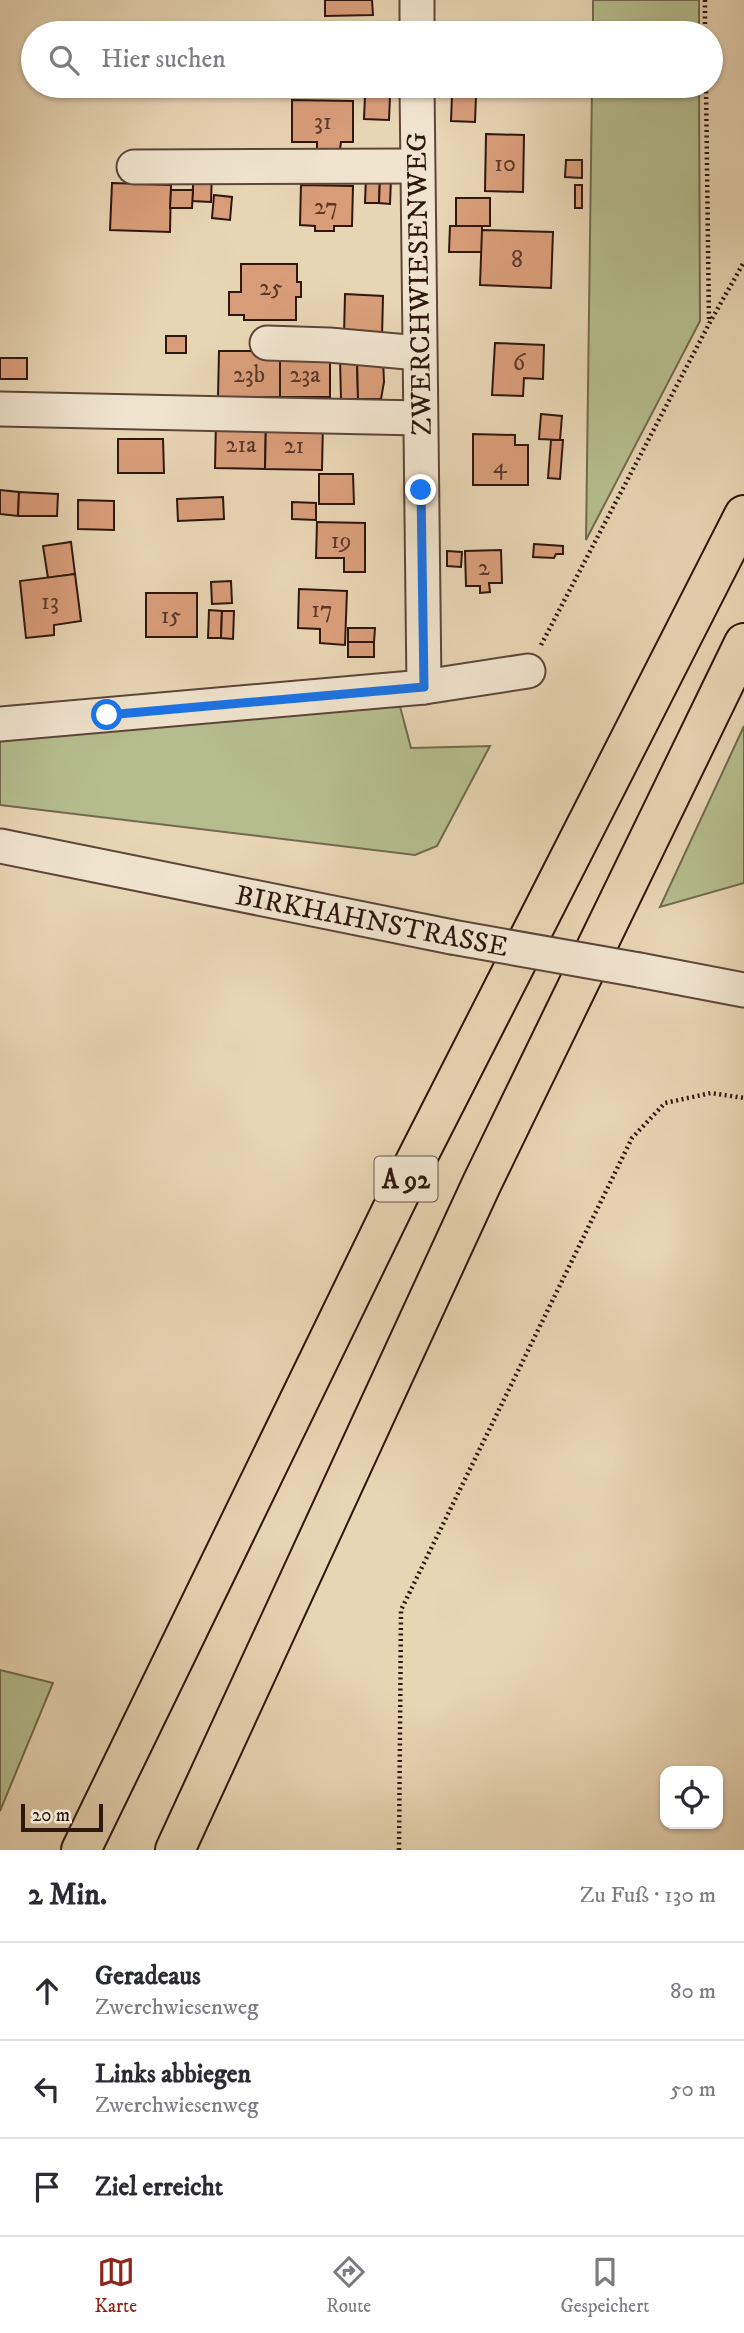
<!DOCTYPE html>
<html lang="de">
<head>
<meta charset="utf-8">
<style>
	body { margin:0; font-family:"IM FELL DW Pica",serif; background:#f2f2f3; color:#2b2b33 }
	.controls { position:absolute; right:21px; bottom:21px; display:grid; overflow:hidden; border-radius:14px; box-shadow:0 2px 5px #0004 }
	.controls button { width:63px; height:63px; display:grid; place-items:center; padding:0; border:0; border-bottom:2px solid #e1e1e2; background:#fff; color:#2b2b33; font:35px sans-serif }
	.scale { position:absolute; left:21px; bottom:18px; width:82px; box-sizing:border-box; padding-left:7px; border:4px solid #2f170e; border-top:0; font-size:19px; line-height:24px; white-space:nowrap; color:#2f170e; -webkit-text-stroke:5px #f0e4ce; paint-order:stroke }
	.stop { position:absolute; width:21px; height:21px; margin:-16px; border:5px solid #1a73e8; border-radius:50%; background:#fff }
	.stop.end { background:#1a73e8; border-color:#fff; box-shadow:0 2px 7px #0008 }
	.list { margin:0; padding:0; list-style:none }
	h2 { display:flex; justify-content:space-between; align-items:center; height:91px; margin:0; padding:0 28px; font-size:30px }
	h2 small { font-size:23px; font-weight:400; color:#7c7c81 }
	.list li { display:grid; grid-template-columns:46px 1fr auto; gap:21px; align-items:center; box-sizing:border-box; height:98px; padding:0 28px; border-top:2px solid #e1e1e2 }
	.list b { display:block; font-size:26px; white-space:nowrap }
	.list p { margin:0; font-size:23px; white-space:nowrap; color:#7c7c81 }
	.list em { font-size:23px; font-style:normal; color:#7c7c81 }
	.icon { flex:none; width:38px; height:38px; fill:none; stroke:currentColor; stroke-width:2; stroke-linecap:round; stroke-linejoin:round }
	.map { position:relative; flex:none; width:744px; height:1850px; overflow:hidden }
	.search { position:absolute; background:#fff; box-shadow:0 2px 5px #0004; left:21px; right:21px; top:21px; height:77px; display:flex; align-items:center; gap:18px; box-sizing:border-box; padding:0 24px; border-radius:38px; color:#7c7c81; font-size:26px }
	.sheet { height:385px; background:#fff }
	nav { display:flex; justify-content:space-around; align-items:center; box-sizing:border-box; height:98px; border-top:2px solid #e1e1e2; background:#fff; font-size:19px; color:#7c7c81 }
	nav a { display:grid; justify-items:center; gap:4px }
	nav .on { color:#8f2418 }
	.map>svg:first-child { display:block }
</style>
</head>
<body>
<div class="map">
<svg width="744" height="1850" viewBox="0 0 744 1850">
	<rect width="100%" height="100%" fill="#e8d5b4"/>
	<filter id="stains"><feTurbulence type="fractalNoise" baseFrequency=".00286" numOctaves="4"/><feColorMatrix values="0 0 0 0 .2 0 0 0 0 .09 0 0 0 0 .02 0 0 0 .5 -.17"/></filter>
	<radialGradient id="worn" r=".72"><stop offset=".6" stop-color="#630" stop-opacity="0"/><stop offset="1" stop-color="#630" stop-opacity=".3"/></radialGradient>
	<g fill="#b5bd8e" stroke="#726a4e" stroke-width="2">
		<rect x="593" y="0" width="106" height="33"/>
		<path d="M592 86H699L700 321 586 540Z"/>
		<path d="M397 695 411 748 490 746 437 846 415 855 0 805V737Z"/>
		<path d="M744 726V883L660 907Z"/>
		<path d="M0 1670 53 1683 0 1811Z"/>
	</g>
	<g fill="#d99d7a" stroke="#2f170e" stroke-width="2">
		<path d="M325 0H372L373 15 325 16Z"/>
		<path d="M389 28V33H367V29Z"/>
		<rect x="487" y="86" width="43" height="9"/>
		<path d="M365 95 390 96 389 120 364 119Z"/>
		<path d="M452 95 476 96 475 122 451 121Z"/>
		<path d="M292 100 353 101V142H341L340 150H317V142H292Z"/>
		<path d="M486 134 524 135 523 192 485 191Z"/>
		<path d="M566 160H582V178L565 177Z"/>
		<path d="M194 172 212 173 211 202 192 201Z"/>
		<path d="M366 177 380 178 379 203H365Z"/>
		<path d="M380 178H391L390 204 379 203Z"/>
		<path d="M112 183 171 185 170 232 110 230Z"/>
		<path d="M301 185 353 186 352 226H334V231H315V226L300 225Z"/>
		<rect x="575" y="185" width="7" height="23"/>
		<path d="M171 190H193L192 208H170Z"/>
		<path d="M214 195 232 197 230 220 212 218Z"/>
		<rect x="456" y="198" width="34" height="28"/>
		<path d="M450 226H482V252H449Z"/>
		<path d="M482 230 553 232 551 288 480 285Z"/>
		<path d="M241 264H297V282H301V297H296V320H244V315H229V292H241Z"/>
		<path d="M345 294 383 296 382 337 344 335Z"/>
		<rect x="166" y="336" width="20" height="17"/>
		<path d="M495 343 544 345 543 379 524 378 523 396 492 395Z"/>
		<path d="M219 351H280V397H218Z"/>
		<rect x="280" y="351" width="50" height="46"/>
		<rect x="0" y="358" width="27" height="21"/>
		<path d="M340 359H357L358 399H341Z"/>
		<path d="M357 359H383L384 382 381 399H358Z"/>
		<path d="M541 414 562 416 560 440 539 439Z"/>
		<path d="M216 420 266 421 265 469 215 468Z"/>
		<path d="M266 421 323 422 322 470 265 469Z"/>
		<path d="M473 434 515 435V445H528V485H473Z"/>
		<path d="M118 439H163L164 473H118Z"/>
		<path d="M551 440H563L560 479 548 478Z"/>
		<path d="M319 474H353L354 504H319Z"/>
		<path d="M0 490 19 492 18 516 0 514Z"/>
		<path d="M19 492 58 494 57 516H18Z"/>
		<path d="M223 497 224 519 178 521 177 499Z"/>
		<path d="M78 500 114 501V530L78 529Z"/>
		<path d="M292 502 316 503V520L292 519Z"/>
		<path d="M317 522 365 523V572H344V558H316Z"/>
		<path d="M71 542 75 574 48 578 43 546Z"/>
		<path d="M534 544 563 546V554H556L554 558 533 557Z"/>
		<path d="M501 550 502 583H489L490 592 480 593V586H466L465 551Z"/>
		<path d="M447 551 462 552 461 567 447 566Z"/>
		<path d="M75 574 81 621 54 625V635L26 638 20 581Z"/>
		<path d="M231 581 232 603 212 604 211 582Z"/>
		<path d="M299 589 347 591 345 645 320 643V629L298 628Z"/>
		<rect x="146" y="593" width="51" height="44"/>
		<path d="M209 610 222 611 221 638H208Z"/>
		<path d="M222 611H234L233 639 221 638Z"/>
		<path d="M348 628H375L374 642H348Z"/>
		<rect x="348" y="642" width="26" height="15"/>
	</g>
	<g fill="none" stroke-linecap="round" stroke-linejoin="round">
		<g stroke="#5d4638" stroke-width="37">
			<g id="minor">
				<path d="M417 33V0"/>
				<path d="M134 167 416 166"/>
				<path d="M267 343 329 345 419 353"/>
				<path d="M0 409 420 418"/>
				<path d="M424 687 528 671"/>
				<path d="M0 724 424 687 417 86"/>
				<path d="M0 846 452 937"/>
				<path d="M639 970 744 990"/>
			</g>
		</g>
		<g stroke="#2f170e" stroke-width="42">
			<g id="highway">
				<path d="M81 1850 416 1160 744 515"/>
				<path d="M175 1850 482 1183 744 643"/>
			</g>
		</g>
		<g stroke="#2f170e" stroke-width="4.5" stroke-dasharray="2 3.5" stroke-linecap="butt">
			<path d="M705 0V33"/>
			<path d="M706 86 709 323"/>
			<path d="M541 645 709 324 744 262"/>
			<path d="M399 1850 401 1610 632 1138 665 1103 711 1093 744 1098"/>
		</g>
		<use href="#minor" stroke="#f0e4ce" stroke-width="33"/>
		<use href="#highway" stroke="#e8d5b4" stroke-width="38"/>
		<g stroke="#5d4638" stroke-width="37" stroke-linecap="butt">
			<path id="minor-bridge" d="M452 937 639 970"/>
		</g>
		<use href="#minor-bridge" stroke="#f0e4ce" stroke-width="33"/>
	</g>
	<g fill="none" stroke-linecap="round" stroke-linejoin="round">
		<path stroke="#1a73e8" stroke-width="9" d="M107 715 424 687 421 490"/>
	</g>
	<g text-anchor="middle" stroke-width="6" stroke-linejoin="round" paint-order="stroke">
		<g font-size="24" fill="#5a3829">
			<text x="323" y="129">31</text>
			<text x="505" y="171">10</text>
			<text x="326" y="214">27</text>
			<text x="517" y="267">8</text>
			<text x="271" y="295">25</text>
			<text x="519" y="370">6</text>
			<text x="249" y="382">23b</text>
			<text x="305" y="382">23a</text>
			<text x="241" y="452">21a</text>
			<text x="294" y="453">21</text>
			<text x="500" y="473">4</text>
			<text x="341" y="548">19</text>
			<text x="484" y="575">2</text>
			<text x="50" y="609">13</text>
			<text x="322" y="617">17</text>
			<text x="171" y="623">15</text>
		</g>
		<rect fill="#f0e4ce" stroke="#695448" stroke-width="2" x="374.5" y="1156.5" width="63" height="45" rx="5"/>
		<g font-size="26" font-weight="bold" fill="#2f170e">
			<text x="406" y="1188">A 92</text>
		</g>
		<g font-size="28" fill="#2f170e" stroke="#f0e4ce">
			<text transform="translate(418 284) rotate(-91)" y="10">ZWERCHWIESENWEG</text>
			<text transform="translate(372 920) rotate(11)" y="10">BIRKHAHNSTRASSE</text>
		</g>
	</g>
	<rect width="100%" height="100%" filter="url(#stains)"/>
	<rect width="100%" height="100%" fill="url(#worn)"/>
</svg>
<div class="controls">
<button><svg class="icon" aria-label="locate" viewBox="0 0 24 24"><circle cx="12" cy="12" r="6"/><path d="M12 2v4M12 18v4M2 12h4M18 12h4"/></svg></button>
</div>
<div class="scale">20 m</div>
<div class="stop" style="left:107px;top:715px"></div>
<div class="stop end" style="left:421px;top:490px"></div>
<div class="search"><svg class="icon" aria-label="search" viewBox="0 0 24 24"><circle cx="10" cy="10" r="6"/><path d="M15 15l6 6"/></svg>Hier suchen</div>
</div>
<section class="sheet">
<h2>2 Min.<small>Zu Fuß · 130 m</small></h2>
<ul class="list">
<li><svg class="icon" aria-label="ahead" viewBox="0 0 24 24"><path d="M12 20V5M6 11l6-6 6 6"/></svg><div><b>Geradeaus</b><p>Zwerchwiesenweg</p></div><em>80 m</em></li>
<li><svg class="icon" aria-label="left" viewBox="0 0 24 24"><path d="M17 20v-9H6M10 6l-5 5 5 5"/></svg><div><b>Links abbiegen</b><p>Zwerchwiesenweg</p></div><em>50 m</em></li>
<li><svg class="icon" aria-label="arrive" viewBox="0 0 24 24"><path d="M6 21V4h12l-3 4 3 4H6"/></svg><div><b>Ziel erreicht</b></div></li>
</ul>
</section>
<nav>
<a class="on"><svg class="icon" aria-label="map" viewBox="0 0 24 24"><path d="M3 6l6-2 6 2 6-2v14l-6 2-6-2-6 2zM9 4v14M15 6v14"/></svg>Karte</a>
<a><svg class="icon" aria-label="directions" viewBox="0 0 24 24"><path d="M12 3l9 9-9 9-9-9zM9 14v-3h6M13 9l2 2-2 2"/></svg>Route</a>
<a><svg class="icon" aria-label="saved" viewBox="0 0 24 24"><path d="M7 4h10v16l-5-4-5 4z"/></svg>Gespeichert</a>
</nav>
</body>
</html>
